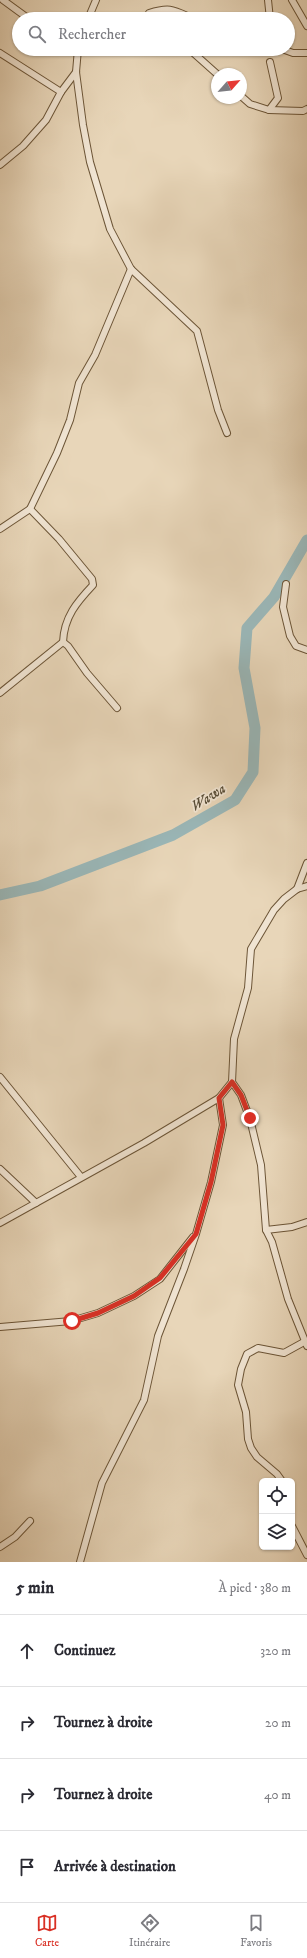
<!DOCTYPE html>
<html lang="fr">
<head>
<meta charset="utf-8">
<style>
	body { margin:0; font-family:"IM FELL DW Pica",serif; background:#f2f2f3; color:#2b2b33 }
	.controls { position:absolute; right:12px; bottom:12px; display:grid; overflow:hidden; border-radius:6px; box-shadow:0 1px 3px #0004 }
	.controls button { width:36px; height:36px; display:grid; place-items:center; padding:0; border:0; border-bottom:1px solid #e1e1e2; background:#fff; color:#2b2b33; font:20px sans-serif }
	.compass { position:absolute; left:211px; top:68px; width:36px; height:36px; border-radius:50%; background:#fff; box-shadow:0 1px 3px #0004; rotate:63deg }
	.stop { position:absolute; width:12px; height:12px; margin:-9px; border:3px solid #d93025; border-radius:50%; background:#fff }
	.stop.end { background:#d93025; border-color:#fff; box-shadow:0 1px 4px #0008 }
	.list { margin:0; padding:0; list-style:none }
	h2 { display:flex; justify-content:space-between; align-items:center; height:52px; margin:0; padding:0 16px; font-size:17px }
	h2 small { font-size:13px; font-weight:400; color:#7c7c81 }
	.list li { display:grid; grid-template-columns:26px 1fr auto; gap:12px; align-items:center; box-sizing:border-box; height:72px; padding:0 16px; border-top:1px solid #e1e1e2 }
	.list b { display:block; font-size:15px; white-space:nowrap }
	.list em { font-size:13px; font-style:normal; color:#7c7c81 }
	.icon { flex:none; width:22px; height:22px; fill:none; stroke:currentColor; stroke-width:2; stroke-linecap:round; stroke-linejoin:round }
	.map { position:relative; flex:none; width:307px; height:1562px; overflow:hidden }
	.search { position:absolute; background:#fff; box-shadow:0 1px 3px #0004; left:12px; right:12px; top:12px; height:44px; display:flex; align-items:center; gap:10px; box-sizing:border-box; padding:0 14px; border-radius:22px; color:#7c7c81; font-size:15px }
	.sheet { height:340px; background:#fff }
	nav { display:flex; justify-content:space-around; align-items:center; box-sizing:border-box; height:56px; border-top:1px solid #e1e1e2; background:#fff; font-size:11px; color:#7c7c81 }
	nav a { display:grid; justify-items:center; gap:2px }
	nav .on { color:#d93025 }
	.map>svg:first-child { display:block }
</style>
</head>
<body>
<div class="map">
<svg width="307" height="1562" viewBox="0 0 307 1562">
	<rect width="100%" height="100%" fill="#e8d6b9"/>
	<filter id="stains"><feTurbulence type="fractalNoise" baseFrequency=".005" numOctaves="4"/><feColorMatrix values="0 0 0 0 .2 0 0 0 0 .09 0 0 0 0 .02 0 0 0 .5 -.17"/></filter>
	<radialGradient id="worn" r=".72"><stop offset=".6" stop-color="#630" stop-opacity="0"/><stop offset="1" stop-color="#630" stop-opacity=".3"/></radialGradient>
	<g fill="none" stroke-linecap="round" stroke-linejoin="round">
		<path stroke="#9ab7b8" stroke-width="11" d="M0 895 40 886 173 835 235 800 253 772 255 728 244 668 247 628 274 597 307 540"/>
		<g stroke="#6c5537" stroke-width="8">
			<g id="minor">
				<path d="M3 0 29 19"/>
				<path d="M268 0 270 19"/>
				<path d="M292 0 307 26"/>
				<path d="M88 19 96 0"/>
				<path d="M156 19 149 13C171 6 174 10 194 19"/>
				<path d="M78 49 76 72 83 125 90 162 110 229 131 269 197 331 218 410 227 433"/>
				<path d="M189 49 217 74"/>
				<path d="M282 49 293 53H307"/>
				<path d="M0 53 61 92 46 120 23 146 0 165"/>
				<path d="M61 92 76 72"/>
				<path d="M241 96 250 104 269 110 278 98 270 62"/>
				<path d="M269 110 303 111 307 109"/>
				<path d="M0 529 30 509 57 453 70 420 79 383 95 355 131 269"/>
				<path d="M286 584 283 607 290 636 296 646 307 650"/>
				<path d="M63 642 68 646 87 673 117 708"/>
				<path d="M0 693 63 642C64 617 77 602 93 585L92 579 59 539 30 509"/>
				<path d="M297 889 307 863"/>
				<path d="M0 1077 81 1177"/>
				<path d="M232 1082 241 1095 250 1119 261 1165 266 1230 272 1242 288 1299 307 1346"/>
				<path d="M0 1169 36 1203"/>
				<path d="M0 1223 144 1143 219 1098"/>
				<path d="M266 1230 292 1227 307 1222"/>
				<path d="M0 1327 71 1321 98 1313 134 1296 160 1279 193 1237"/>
				<path d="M282 1481 277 1474 257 1457 251 1448 248 1439 246 1412 238 1385 241 1369 247 1354 258 1348 284 1353 304 1342"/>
				<path d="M292 1526 307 1555"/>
				<path d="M0 1547 15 1537 30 1521"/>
				<path d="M80 1562 102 1483 144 1400 158 1336 184 1269 196 1234 211 1182 223 1125 219 1098 232 1082 234 1039 248 988 251 949 274 910 284 899 297 889 307 886"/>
			</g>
		</g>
		<use href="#minor" stroke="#f0e4d2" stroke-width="6"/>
	</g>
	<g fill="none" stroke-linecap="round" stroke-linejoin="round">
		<path stroke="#d93025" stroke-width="5" d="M72 1321 98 1313 134 1296 160 1278 196 1234 211 1182 223 1125 219 1098 232 1082 241 1095 250 1118"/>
	</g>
	<g text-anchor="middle" stroke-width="3.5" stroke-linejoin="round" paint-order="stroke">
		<g font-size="15" font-style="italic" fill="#584d37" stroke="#f0e4d2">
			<text transform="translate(208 797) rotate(-33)" y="5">Wawa</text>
		</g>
	</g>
	<rect width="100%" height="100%" filter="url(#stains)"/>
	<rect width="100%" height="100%" fill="url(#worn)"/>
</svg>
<div class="controls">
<button><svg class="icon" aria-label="locate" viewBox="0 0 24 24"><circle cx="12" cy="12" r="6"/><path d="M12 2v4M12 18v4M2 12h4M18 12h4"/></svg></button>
<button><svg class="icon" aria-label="layers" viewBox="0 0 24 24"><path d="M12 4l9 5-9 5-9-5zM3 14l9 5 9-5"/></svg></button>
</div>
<svg class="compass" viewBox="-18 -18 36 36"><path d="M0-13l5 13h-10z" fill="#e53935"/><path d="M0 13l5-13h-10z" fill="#7c7c81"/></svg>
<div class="stop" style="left:72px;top:1321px"></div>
<div class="stop end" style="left:250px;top:1118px"></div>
<div class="search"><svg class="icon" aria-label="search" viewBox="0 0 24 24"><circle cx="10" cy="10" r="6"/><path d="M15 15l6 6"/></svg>Rechercher</div>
</div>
<section class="sheet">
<h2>5 min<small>À pied · 380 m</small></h2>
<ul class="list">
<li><svg class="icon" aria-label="ahead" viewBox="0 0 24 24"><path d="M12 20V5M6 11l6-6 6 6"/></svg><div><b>Continuez</b></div><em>320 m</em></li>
<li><svg class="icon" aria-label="right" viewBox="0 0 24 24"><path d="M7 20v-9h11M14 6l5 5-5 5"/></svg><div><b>Tournez à droite</b></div><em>20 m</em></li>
<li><svg class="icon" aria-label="right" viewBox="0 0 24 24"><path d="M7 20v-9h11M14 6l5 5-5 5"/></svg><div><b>Tournez à droite</b></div><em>40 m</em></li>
<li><svg class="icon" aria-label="arrive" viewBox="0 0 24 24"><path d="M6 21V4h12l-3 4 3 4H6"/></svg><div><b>Arrivée à destination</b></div></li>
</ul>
</section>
<nav>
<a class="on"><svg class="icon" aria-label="map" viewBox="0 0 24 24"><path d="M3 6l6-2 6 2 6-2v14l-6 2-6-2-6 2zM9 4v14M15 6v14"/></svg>Carte</a>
<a><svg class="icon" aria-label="directions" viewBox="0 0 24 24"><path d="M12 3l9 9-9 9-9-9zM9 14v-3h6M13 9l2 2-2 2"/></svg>Itinéraire</a>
<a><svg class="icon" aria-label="saved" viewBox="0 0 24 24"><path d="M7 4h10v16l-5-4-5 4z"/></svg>Favoris</a>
</nav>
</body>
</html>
